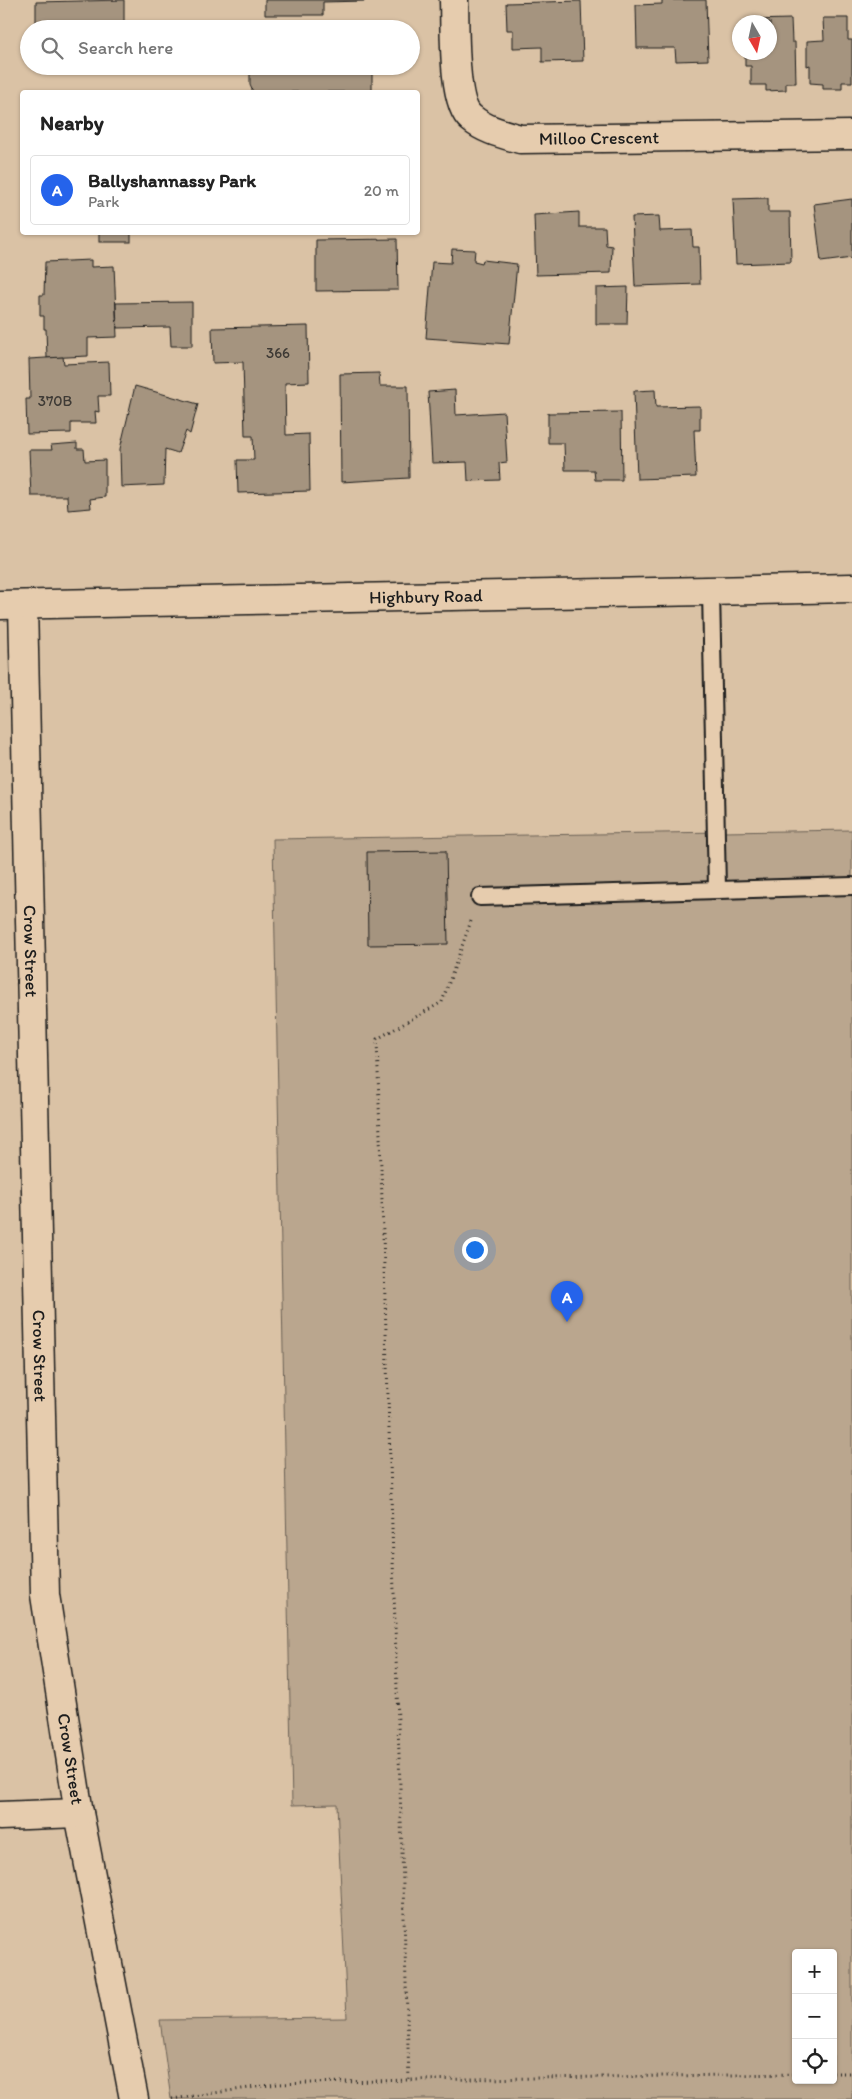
<!DOCTYPE html>
<html lang="en">
<head>
<meta charset="utf-8">
<style>
	body { margin:0; font-family:Itim,sans-serif; background:#f2f2f2; color:#222 }
	.controls { position:absolute; right:15px; bottom:15px; display:grid; overflow:hidden; border-radius:5px; box-shadow:0 1px 4px #0004 }
	.controls button { width:45px; height:45px; display:grid; place-items:center; padding:0; border:0; border-bottom:1px solid #e0e0e0; background:#fff; color:#222; font:25px sans-serif }
	.compass { position:absolute; left:732px; top:15px; width:45px; height:45px; border-radius:50%; background:#fff; box-shadow:0 1px 4px #0004; rotate:171deg }
	.you { position:absolute; left:474px; top:1249px; width:18px; height:18px; margin:-12px; border:4px solid #fff; border-radius:50%; background:#1a73e8; box-shadow:0 0 0 8px #1a73e833 }
	.badge { display:grid; place-items:center; width:32px; height:32px; border-radius:50%; background:#2563eb; color:#fff; font-size:16px; font-weight:700 }
	.pin { position:absolute; translate:-50% -41px; filter:drop-shadow(0 1px 2px #0008) }
	.pin::after { content:''; position:absolute; top:26px; width:18px; height:15px; background:inherit; clip-path:polygon(0 0,100% 0,50% 100%) }
	.list { margin:0; padding:0; list-style:none }
	h2 { display:flex; justify-content:space-between; align-items:center; height:65px; margin:0; padding:0 20px; font-size:21px }
	h2 small { font-size:16px; font-weight:400; color:#767676 }
	.list li { display:grid; grid-template-columns:32px 1fr auto; gap:15px; align-items:center; box-sizing:border-box; height:70px; margin:0 10px 10px; padding:0 10px; border:1px solid #e0e0e0; border-radius:5px }
	.list b { display:block; font-size:19px; white-space:nowrap }
	.list p { margin:0; font-size:16px; white-space:nowrap; color:#767676 }
	.list em { font-size:16px; font-style:normal; color:#767676 }
	.icon { flex:none; width:28px; height:28px; fill:none; stroke:currentColor; stroke-width:2; stroke-linecap:round; stroke-linejoin:round }
	.map { position:relative; flex:none; width:852px; height:2099px; overflow:hidden }
	.search { position:absolute; background:#fff; box-shadow:0 1px 4px #0004; left:20px; top:20px; width:400px; height:55px; display:flex; align-items:center; gap:12px; box-sizing:border-box; padding:0 18px; border-radius:28px; color:#767676; font-size:19px }
	.panel { position:absolute; background:#fff; box-shadow:0 1px 4px #0004; left:20px; top:90px; width:400px; height:145px; border-radius:5px }
	.map>svg:first-child { display:block }
</style>
</head>
<body>
<div class="map">
<svg width="852" height="2099" viewBox="0 0 852 2099">
	<rect width="100%" height="100%" fill="#dac2a5"/>
	<filter id="ink" filterUnits="userSpaceOnUse"><feTurbulence type="fractalNoise" baseFrequency=".02" numOctaves="2"/><feDisplacementMap in="SourceGraphic" scale="10" xChannelSelector="R" yChannelSelector="G"/><feConvolveMatrix kernelMatrix="1 2 1 2 8 2 1 2 1" color-interpolation-filters="sRGB"/></filter>
	<g filter="url(#ink)">
		<path fill="#baa68e" stroke="#6b6155" fill-rule="evenodd" d="M852 830V2099H171L160 2020 347 2018 337 1804 292 1805 273 839ZM796 1953H833V2080H796Z"/>
		<g fill="#a5947f" stroke="#1c1c1c">
			<path d="M124 0V29H36V2Z"/>
			<path d="M265 0H365V1L323 2V15H265Z"/>
			<path d="M662 0H706L708 60 676 61 675 48H637L636 5 662 4Z"/>
			<path d="M581 1 583 61 542 62V47L513 48V30H507L506 3Z"/>
			<path d="M823 18H848V40H852V82H842V89H823V84L810 83V65L807 66V41L824 40Z"/>
			<path d="M791 19 792 42H795L796 83H786V90L766 91V85H751V66H745V52H770V22H749V20Z"/>
			<path d="M250 66H372V92H253L250 85Z"/>
			<path d="M768 198V212H790L791 262 736 264 733 199Z"/>
			<path d="M852 199V258L821 262 814 204Z"/>
			<path d="M579 212V227H605L606 245 612 246 611 273 536 275 534 215Z"/>
			<path d="M659 216 660 231 692 230 693 247H699L700 284 635 286 632 217Z"/>
			<rect x="99" y="232" width="32" height="10"/>
			<path d="M397 239 398 290 316 291V240Z"/>
			<path d="M452 249 475 250 474 261 482 263 483 260 517 264 509 344 426 338 432 262 451 263Z"/>
			<path d="M91 260V267L114 266 117 337 88 338V356L47 358 46 329H44V316H40V295H44L45 262Z"/>
			<path d="M628 287 627 324H596V288Z"/>
			<path d="M192 302V346H171L170 327 117 328 116 303Z"/>
			<path d="M308 326 309 382 285 383 286 435 309 434 310 491 238 493 237 460H254L253 436H245L243 362 213 363 212 328Z"/>
			<path d="M63 357 64 364 109 362 110 396H98L99 412 95 411 96 423H71V433L27 434 26 399H30L29 359Z"/>
			<path d="M379 373 380 386H408L409 478 341 482 340 374Z"/>
			<path d="M135 386 198 404 190 434 186 431 178 453 165 449 164 485 121 487 120 449Z"/>
			<path d="M455 390 456 415 504 412 507 462 499 463 500 480 468 481 467 462 432 463 428 392Z"/>
			<path d="M655 390 656 407 700 406V430H694L696 477 637 479 634 391Z"/>
			<path d="M621 412 622 480H595L594 470H565L564 443H548V413Z"/>
			<path d="M77 443V449H84L85 461 105 460V497L90 499 91 508 68 510 67 496H31L29 450H52L51 445Z"/>
			<path d="M446 851 448 944 368 945 367 852Z"/>
		</g>
		<g fill="none" stroke-linecap="round" stroke-linejoin="round">
			<g stroke="#1c1c1c" stroke-width="20">
				<g id="service">
					<path d="M711 591 717 889"/>
					<path d="M480 897 852 886"/>
				</g>
			</g>
			<g stroke="#1c1c1c" stroke-width="31">
				<g id="minor">
					<path id="s1" d="M454 0C455 24 452 103 471 118 485 130 503 134 520 139L852 135"/>
					<path id="s2" d="M23 605 45 1595 79 1813 134 2099"/>
					<path d="M0 1816 79 1813"/>
				</g>
			</g>
			<g stroke="#1c1c1c" stroke-width="31">
				<g id="primary">
					<path id="s3" d="M0 605 852 588"/>
				</g>
			</g>
			<g stroke="#1c1c1c" stroke-width="3" stroke-dasharray="1 4" stroke-linecap="butt">
				<path d="M471 921 442 1002 377 1039 409 2080 796 2074"/>
				<path d="M833 2073H852"/>
				<path d="M172 2099 277 2084 409 2080"/>
			</g>
			<use href="#service" stroke="#e6ccae" stroke-width="16"/>
			<use href="#minor" stroke="#e6ccae" stroke-width="28"/>
			<use href="#primary" stroke="#e6ccae" stroke-width="28"/>
		</g>
	</g>
	<g text-anchor="middle" stroke-width="5" stroke-linejoin="round" paint-order="stroke">
		<g font-size="15" fill="#3e3a35">
			<text x="278" y="358">366</text>
			<text x="55" y="406">370B</text>
		</g>
		<g font-size="18" fill="#1c1c1c" stroke="#e6ccae">
			<text dy="6" stroke="none"><textPath href="#s1" startOffset="254">Milloo Crescent</textPath></text>
			<text dy="6" stroke="none"><textPath href="#s3" startOffset="426">Highbury Road</textPath></text>
			<text dy="6" stroke="none"><textPath href="#s2" startOffset="346">Crow Street</textPath></text>
			<text dy="6" stroke="none"><textPath href="#s2" startOffset="751">Crow Street</textPath></text>
			<text dy="6" stroke="none"><textPath href="#s2" startOffset="1156">Crow Street</textPath></text>
		</g>
	</g>
</svg>
<div class="controls">
<button>+</button>
<button>−</button>
<button><svg class="icon" aria-label="locate" viewBox="0 0 24 24"><circle cx="12" cy="12" r="6"/><path d="M12 2v4M12 18v4M2 12h4M18 12h4"/></svg></button>
</div>
<svg class="compass" viewBox="-18 -18 36 36"><path d="M0-13l5 13h-10z" fill="#e53935"/><path d="M0 13l5-13h-10z" fill="#767676"/></svg>
<div class="you"></div>
<div class="pin badge" style="left:567px;top:1322px">A</div>
<div class="search"><svg class="icon" aria-label="search" viewBox="0 0 24 24"><circle cx="10" cy="10" r="6"/><path d="M15 15l6 6"/></svg>Search here</div>
<section class="panel">
<h2>Nearby<small></small></h2>
<ul class="list">
<li><span class="badge">A</span><div><b>Ballyshannassy Park</b><p>Park</p></div><em>20 m</em></li>
</ul>
</section>
</div>
</body>
</html>
